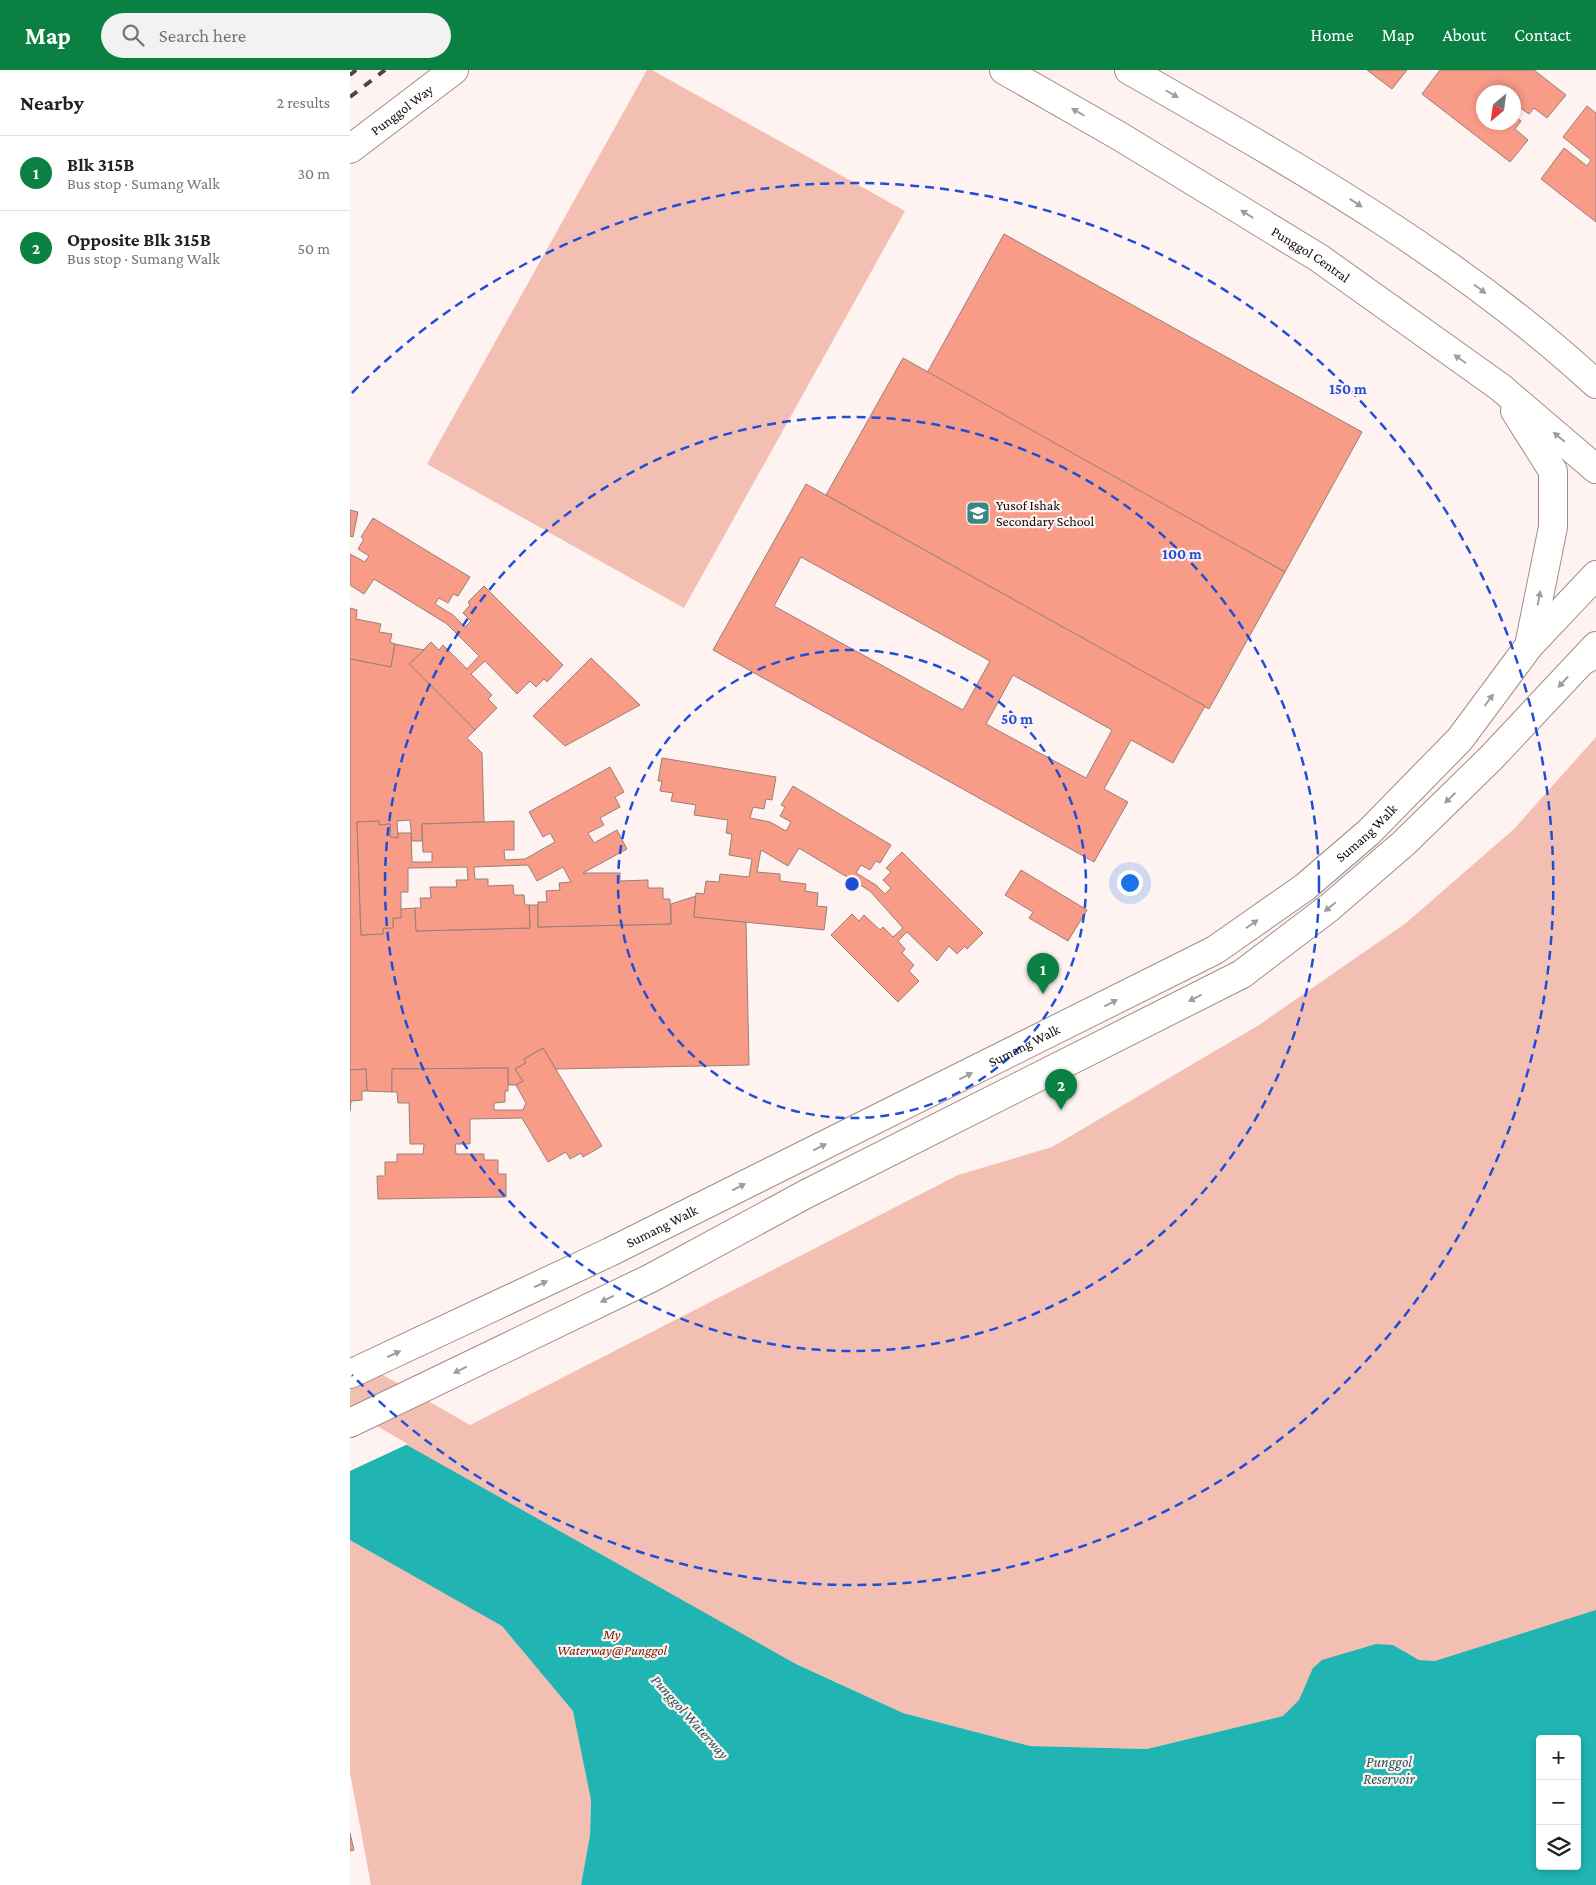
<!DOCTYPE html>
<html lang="en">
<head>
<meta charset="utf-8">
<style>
	body { margin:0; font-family:"Crimson Pro",serif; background:#f2f2f2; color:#202124 }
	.controls { position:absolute; right:15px; bottom:15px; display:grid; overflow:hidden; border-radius:5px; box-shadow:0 2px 8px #0003 }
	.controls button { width:45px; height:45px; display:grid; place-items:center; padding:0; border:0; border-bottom:1px solid #e0e0e0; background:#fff; color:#202124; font:25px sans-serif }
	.compass { position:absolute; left:1126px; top:15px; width:45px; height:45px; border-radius:50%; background:#fff; box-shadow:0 2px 8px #0003; rotate:209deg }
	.you { position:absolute; left:779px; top:812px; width:18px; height:18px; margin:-12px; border:4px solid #fff; border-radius:50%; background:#1a73e8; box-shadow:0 0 0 8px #1a73e833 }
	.badge { display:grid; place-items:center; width:32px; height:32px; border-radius:50%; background:#0b8043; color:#fff; font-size:16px; font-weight:700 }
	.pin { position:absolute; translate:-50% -41px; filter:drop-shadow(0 1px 2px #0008) }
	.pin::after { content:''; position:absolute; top:26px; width:18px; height:15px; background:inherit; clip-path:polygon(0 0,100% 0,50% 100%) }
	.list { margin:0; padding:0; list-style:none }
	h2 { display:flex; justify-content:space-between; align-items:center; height:65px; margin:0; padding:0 20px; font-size:21px }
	h2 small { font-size:16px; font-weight:400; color:#757577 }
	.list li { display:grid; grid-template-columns:32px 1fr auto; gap:15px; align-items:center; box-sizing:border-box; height:75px; padding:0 20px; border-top:1px solid #e0e0e0 }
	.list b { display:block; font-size:19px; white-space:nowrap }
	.list p { margin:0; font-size:16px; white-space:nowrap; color:#757577 }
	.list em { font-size:16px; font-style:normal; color:#757577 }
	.icon { flex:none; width:28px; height:28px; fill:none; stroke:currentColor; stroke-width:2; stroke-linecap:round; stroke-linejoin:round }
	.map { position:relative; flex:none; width:1246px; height:1815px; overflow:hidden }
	header { display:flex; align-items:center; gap:30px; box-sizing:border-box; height:70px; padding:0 25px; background:#0b8043; color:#fff }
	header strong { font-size:24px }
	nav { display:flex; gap:28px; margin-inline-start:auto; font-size:18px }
	.search { width:350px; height:45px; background:#f2f2f2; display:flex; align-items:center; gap:12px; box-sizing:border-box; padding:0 18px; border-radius:28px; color:#757577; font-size:19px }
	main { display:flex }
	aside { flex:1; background:#fff }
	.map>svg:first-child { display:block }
</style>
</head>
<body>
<header>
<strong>Map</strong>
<div class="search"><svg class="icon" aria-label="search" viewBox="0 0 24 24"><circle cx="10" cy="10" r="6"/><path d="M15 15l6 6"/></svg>Search here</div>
<nav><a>Home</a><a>Map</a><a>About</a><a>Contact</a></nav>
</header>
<main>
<aside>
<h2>Nearby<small>2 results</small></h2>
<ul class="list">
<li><span class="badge">1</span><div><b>Blk 315B</b><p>Bus stop · Sumang Walk</p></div><em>30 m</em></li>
<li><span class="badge">2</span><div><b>Opposite Blk 315B</b><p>Bus stop · Sumang Walk</p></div><em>50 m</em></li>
</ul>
</aside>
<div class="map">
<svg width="1246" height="1815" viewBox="0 0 1246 1815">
	<rect width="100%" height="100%" fill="#fef3f1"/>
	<g fill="#f4bfb3">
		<path d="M297 0H302L555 141 334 538 77 394Z"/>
		<path d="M1246 667V1541L1088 1593 1069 1590 1043 1575 949 1632 934 1646 797 1679 680 1676 553 1643 447 1594 241 1730 240 1765 231 1815H21L0 1703V1286L120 1355 608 1105 702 1077 909 955 1056 853 1164 759Z"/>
	</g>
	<path fill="#20b5b2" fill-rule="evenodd" d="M0 1343 444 1593 553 1643 680 1676 797 1679 933 1646 949 1630 963 1598 972 1590 1026 1574 1043 1575 1069 1590 1085 1591 1246 1540V1815H231L240 1765 241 1730 223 1641 152 1556 0 1470ZM1190 1669H1227V1796H1190Z"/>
	<path fill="#fef3f1" d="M0 1340 1 1341 58 1374 0 1401Z"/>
	<g fill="#f89b87" stroke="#97807a" fill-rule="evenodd">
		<path d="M1017 0H1057L1042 19Z"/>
		<path d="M1090 0H1184L1216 25 1197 48 1184 38 1179 44 1166 35 1164 37V22H1134V52H1164V46L1171 51 1165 59 1178 70 1160 92 1072 24Z"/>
		<path d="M1237 36 1246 43V152L1191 109 1214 78 1237 96 1241 90 1213 67Z"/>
		<path d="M654 164 1012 362 935 502 577 303Z"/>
		<path d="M553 288 935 502 859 639 476 425Z"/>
		<path d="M456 414 855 636 823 693 781 670 754 719 778 732 744 792 363 580ZM451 487 640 591 613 640 424 536ZM663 605 762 660 736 708 636 654Z"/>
		<path d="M0 440 8 442 3 467 0 466Z"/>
		<path d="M23 448 120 507 108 526 103 524 98 533 89 528 85 534 103 545 115 557 121 551 113 543 120 535 118 532 134 516 213 595 197 612 194 609 186 617 180 611 167 624 135 591 121 604 142 625 138 629 147 638 125 660 59 594 81 572 89 580 93 575 117 599 129 586 97 554 24 509 14 524 0 515V484L15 492 19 486 8 479 14 469 11 467Z"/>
		<path d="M0 538 7 540 6 549 31 554 29 562 42 564 40 572 45 574 41 597 0 589Z"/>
		<path d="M45 574 74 580 59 594 125 660 117 668 132 683 134 752 72 754V771H62L60 750 47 751 48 768 40 767V754L29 755V751L7 752 11 865 33 864V858H43V848H51V839L65 838 66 861 180 858 179 835H188V857L321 854V834L346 826 344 847 396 852 399 995 206 999 193 978 174 989 176 993 165 999 173 1011 166 1015H158V998L42 999V1022L17 1021 16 999 0 1000V589L41 597Z"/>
		<path d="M241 588 290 635 215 676 183 646Z"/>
		<path d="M312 688 426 707 422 730 416 729 414 739 403 737 400 748 420 752 436 761 441 752 430 746 435 737 431 735 443 716 541 775 530 793 526 791 520 800 511 795 506 803 526 815 535 824 541 818 533 810 541 802 536 798 552 782 633 863 617 879 615 876 607 884 599 876 587 891 557 862 548 871 555 879 552 883 564 895 559 901 569 911 548 932 481 865 502 844 509 851 514 845 530 860 533 857 543 867 553 858 520 821 449 778 438 796 411 780 407 802 430 804V811L456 814 455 821 468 823 467 836 477 837 474 860 344 847 346 823 354 824 356 811 369 812 370 804 399 807 402 789 379 785 382 764 376 763 378 750 344 745 346 735 321 731 323 723 310 721 312 711H308Z"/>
		<path d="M260 697 274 722 265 727 270 737 250 748 254 755 238 763 244 773 267 760 277 779 233 803H270V811L298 810V818H313V829H320L321 854 188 857V832H197L196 821 210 820 209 813 221 812 213 797 187 811 178 795 124 797 125 809H138V816L163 815 164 825H174L175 835H179L180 858 66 861 65 838H71L70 828H81L80 817H107L106 810H118L117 797 58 798V822H51V848H43V858H33V864L11 865 7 752 29 751V755L40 754V767L48 768V763H61L62 792H82V782H73L72 754 164 751V780H154L155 790 175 789 205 772 200 763 193 767 179 742Z"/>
		<path d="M671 800 737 840 718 871 679 848 683 842 655 825Z"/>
		<path d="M193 978 252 1076 233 1087 231 1083 220 1089 216 1082 198 1092 172 1048 120 1049V1074H105L106 1084H134V1090H148V1104H156V1127L28 1129 27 1106H35V1092H47V1084H73L74 1074H60L59 1033H48L47 1022H42V999L158 998V1021H155V1032L144 1033V1040H173L176 1033 166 1015 173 1011 165 999 176 993 174 989Z"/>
		<path d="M16 999 17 1021H12V1030L1 1031 0 1041V1000Z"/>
		<path d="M0 1763 4 1780 0 1781Z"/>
	</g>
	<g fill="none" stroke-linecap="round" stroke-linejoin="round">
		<g stroke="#a38c86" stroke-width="30">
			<g id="minor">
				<path id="s1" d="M0 1304 260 1182 865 880 955 817 1019 762 1110 669 1179 576 1246 505"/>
				<path d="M0 1353 301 1208 456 1124 892 904 980 837 1054 773 1141 688 1246 576"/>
			</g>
		</g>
		<g stroke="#a38c86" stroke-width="30">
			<g id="major">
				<path id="s2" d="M654 0 771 67 969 188 1150 317 1246 399"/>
				<path d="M779 0C943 94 1106 185 1246 314"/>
				<path id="s3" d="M0 79 104 0"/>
				<path d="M1165 341 1203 401V457L1179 576"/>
				<path d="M1234 590 1246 584"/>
			</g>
		</g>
		<use href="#minor" stroke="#fff" stroke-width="28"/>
		<use href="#major" stroke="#fff" stroke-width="28"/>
		<g stroke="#4d4443" stroke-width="4" stroke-dasharray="9 9" stroke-linecap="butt">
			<path d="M0 5 6 0"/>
			<path d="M0 27 35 0"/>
		</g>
	</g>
	<defs><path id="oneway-solid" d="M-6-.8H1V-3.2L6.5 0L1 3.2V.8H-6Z" transform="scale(1.25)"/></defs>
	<g fill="#a09d9c">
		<use href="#oneway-solid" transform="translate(822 24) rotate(30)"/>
		<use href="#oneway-solid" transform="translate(728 42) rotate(-150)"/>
		<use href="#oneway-solid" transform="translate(1006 133) rotate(33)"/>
		<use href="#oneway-solid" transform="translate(897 144) rotate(-148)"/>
		<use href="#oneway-solid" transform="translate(1130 219) rotate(37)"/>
		<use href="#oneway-solid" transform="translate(1110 289) rotate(-145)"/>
		<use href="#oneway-solid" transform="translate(1209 367) rotate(-140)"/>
		<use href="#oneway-solid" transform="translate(1189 528) rotate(-79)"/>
		<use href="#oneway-solid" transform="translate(1213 612) rotate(133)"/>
		<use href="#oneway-solid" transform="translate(1139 630) rotate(-53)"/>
		<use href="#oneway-solid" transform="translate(1100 728) rotate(136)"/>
		<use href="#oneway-solid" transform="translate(980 837) rotate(141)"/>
		<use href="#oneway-solid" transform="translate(902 854) rotate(-35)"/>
		<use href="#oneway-solid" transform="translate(845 928) rotate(153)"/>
		<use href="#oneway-solid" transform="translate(761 933) rotate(-27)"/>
		<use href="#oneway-solid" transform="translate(616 1006) rotate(-27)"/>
		<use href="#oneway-solid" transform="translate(470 1077) rotate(-26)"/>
		<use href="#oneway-solid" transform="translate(389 1117) rotate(-27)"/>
		<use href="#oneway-solid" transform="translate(191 1214) rotate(-25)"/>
		<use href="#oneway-solid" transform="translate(257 1229) rotate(154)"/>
		<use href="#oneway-solid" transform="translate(44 1284) rotate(-25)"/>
		<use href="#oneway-solid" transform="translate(110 1300) rotate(154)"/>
	</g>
	<g fill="none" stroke="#1d4ed8" stroke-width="2.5" stroke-dasharray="9 6">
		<circle cx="502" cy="814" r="234"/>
		<circle cx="502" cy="814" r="467"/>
		<path d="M2 323A701 701 0 1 1 2 1305"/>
	</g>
	<defs>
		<g id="school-square" transform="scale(1.25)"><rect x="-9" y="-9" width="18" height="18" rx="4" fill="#3d8582" stroke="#fef3f1"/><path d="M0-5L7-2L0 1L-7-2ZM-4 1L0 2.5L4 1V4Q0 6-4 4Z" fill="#fff"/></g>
	</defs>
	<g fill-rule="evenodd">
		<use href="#school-square" x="628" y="443"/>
	</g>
	<g text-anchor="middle" stroke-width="4.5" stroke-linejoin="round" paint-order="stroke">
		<g font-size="14" fill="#110908" stroke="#fef3f1">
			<text dy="5" stroke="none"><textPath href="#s3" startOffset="65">Punggol Way</textPath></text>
			<text dy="5" stroke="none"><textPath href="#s2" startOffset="358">Punggol Central</textPath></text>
			<text dy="5" stroke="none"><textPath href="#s1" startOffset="1155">Sumang Walk</textPath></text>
			<text dy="5" stroke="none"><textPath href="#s1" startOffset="750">Sumang Walk</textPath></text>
			<text dy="5" stroke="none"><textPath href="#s1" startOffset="345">Sumang Walk</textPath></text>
		</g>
		<g font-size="14" fill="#110908" stroke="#fef3f1" text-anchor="start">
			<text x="646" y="440">Yusof Ishak<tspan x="646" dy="16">Secondary School</tspan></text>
		</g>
		<g font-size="14" font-style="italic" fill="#712111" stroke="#fef3f1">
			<text x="262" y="1569">My<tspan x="262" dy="16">Waterway@Punggol</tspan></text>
		</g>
		<g font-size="15" font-style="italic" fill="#215957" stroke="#fef3f1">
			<text transform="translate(340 1647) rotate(48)" y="5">Punggol Waterway</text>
			<text x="1039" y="1697">Punggol<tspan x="1039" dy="17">Reservoir</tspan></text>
		</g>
	</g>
	<circle cx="502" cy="814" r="8" fill="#1d4ed8" stroke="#fef3f1" stroke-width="2.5"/>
	<g font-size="15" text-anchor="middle" font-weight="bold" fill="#1d4ed8" stroke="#fef3f1" stroke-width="4.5" stroke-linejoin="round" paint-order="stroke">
		<text x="998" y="324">150 m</text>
		<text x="832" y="489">100 m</text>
		<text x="667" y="654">50 m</text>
	</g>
</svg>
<div class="controls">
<button>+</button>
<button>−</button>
<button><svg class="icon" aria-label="layers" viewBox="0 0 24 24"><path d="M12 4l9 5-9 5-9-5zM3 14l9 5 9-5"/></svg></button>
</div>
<svg class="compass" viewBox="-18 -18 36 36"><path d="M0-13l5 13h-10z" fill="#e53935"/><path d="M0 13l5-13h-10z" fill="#757577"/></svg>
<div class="you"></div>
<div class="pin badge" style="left:693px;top:924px">1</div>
<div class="pin badge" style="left:711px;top:1040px">2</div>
</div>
</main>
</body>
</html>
